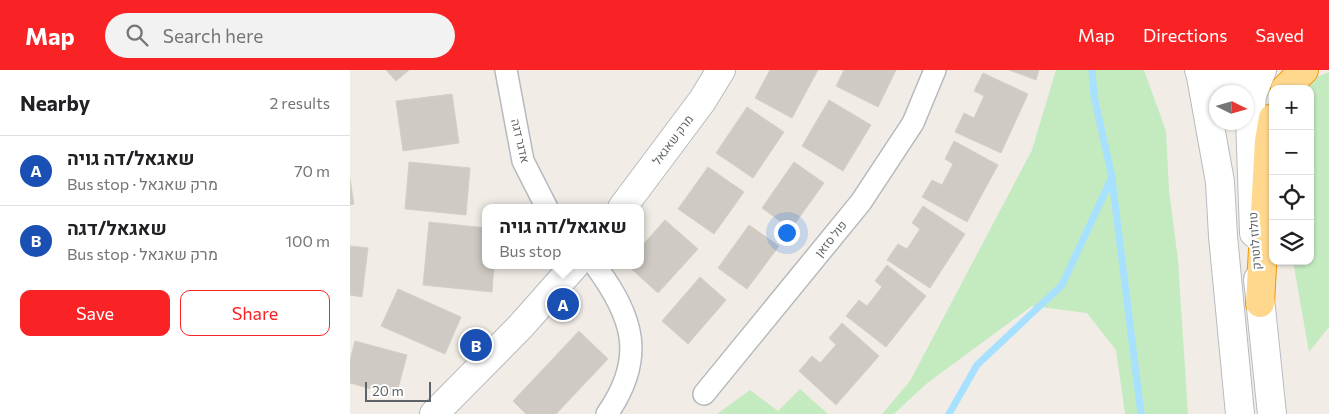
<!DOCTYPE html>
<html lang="en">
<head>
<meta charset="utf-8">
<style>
	body { margin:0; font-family:Commissioner,Heebo,sans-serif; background:#f2f2f2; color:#202124 }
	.controls { position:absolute; right:15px; top:15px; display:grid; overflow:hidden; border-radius:10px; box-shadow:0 1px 4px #0004 }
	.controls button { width:45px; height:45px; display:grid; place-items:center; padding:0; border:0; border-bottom:1px solid #e0e0e0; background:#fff; color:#202124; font:25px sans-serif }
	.compass { position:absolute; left:859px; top:15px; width:45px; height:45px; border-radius:50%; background:#fff; box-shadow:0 1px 4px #0004; rotate:95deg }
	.scale { position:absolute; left:15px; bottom:12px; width:66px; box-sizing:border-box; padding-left:5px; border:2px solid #5d6367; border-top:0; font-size:14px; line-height:18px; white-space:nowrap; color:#5d6367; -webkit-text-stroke:4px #fff; paint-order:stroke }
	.you { position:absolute; left:436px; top:162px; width:18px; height:18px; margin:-12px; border:4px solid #fff; border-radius:50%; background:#1a73e8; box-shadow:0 0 0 8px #1a73e833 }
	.badge { display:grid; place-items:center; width:32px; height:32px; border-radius:50%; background:#f92326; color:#fff; font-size:16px; font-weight:700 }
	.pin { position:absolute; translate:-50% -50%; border:2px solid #fff; box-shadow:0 1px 5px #0006 }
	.popup { position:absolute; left:132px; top:134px; width:162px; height:65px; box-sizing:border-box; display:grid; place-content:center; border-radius:10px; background:#fff; filter:drop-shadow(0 1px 4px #0005); font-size:16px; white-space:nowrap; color:#757577 }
	.popup b { font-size:19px; color:#202124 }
	.popup::after { content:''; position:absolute; left:50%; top:100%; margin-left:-10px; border:10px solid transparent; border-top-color:#fff }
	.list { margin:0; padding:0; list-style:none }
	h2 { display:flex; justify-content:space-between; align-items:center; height:65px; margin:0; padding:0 20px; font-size:21px }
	h2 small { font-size:16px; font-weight:400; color:#757577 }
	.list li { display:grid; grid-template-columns:32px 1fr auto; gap:15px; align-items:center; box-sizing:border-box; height:70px; padding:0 20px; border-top:1px solid #e0e0e0 }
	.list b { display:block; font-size:19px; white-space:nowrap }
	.list p { margin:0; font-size:16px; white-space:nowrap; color:#757577 }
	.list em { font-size:16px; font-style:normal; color:#757577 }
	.actions { display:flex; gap:10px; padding:15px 20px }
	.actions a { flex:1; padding:11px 0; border:1px solid #f92326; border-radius:10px; text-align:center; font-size:18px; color:#f92326 }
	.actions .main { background:#f92326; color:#fff }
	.icon { flex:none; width:28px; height:28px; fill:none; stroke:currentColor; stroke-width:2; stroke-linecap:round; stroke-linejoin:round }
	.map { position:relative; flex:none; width:979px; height:344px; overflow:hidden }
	header { display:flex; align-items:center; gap:30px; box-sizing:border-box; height:70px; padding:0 25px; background:#f92326; color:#fff }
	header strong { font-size:24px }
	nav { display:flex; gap:28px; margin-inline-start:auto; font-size:18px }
	.search { width:350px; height:45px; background:#f2f2f2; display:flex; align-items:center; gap:12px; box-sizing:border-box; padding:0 18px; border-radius:28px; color:#757577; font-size:19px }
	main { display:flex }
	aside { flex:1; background:#fff }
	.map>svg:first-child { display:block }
</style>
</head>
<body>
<header>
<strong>Map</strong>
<div class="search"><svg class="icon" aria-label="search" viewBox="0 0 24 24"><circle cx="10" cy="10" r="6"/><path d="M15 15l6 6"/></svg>Search here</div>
<nav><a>Map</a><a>Directions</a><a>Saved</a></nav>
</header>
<main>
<aside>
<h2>Nearby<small>2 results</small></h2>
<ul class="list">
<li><span class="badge" style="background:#1a4fb4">A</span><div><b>שאגאל/דה גויה</b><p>Bus stop · מרק שאגאל</p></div><em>70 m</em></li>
<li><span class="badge" style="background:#1a4fb4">B</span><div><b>שאגאל/דגה</b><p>Bus stop · מרק שאגאל</p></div><em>100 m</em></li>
</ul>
<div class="actions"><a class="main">Save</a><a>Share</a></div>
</aside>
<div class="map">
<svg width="979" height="344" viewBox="0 0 979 344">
	<rect width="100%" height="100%" fill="#f1ede6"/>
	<g fill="#c4eac0">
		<path d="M706 0H794L816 61 819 120 828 190 838 344H775L766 280 737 243 682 236 576 314 544 344H532L560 311 682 80Z"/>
		<path d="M979 2V257L959 282 943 191H960V19H954L960 10Z"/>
		<path d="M450 319 478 344H367L400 320 428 341Z"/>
	</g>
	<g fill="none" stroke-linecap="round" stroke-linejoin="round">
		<g stroke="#a7e1ff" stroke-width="7">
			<path d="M762 109 791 344"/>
			<path d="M599 344 627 295 712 215 762 107 744 26 742 0"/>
		</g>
	</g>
	<g fill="#cfcac4" stroke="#d6cfc3">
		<path d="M36 0H59L46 11Z"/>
		<path d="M420 0H468L442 48 405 28Z"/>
		<path d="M494 0H546L528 37 486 16Z"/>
		<path d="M659 0H689L686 10Z"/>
		<path d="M633 3 678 24 651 83 605 62 614 43 624 48 634 26 624 21Z"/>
		<path d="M102 24 109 73 53 81 46 31Z"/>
		<path d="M479 30 521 55 493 101 452 76Z"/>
		<path d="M397 37 434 62 403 108 366 83Z"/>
		<path d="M604 71 648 95 617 152 572 127 582 110 592 115 603 94 595 89Z"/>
		<path d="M59 92 120 98 116 145 55 139Z"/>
		<path d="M444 92 474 113 441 159 412 138Z"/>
		<path d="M358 97 394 122 364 164 328 139Z"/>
		<path d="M0 109 4 134 0 135Z"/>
		<path d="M573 136 615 164 580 218 537 190 548 174 557 179 570 159 562 153Z"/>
		<path d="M315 150 348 179 308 223 277 195H290V178Z"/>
		<path d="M79 152 136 158V195H144L142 222 73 215Z"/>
		<path d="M399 155 429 176 397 219 368 198Z"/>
		<path d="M0 176 18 178 12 227 0 225Z"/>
		<path d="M537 195 576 226 536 277 496 246 509 230 517 236 532 217 525 211Z"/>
		<path d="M350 207 376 230 338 274 312 251Z"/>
		<path d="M48 219 111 247 95 284 31 256Z"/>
		<path d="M492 253 529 286 486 335 449 301 462 286 470 293 486 275 479 268Z"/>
		<path d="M229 261 258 289 206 344H176L163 331Z"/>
		<path d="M5 271 57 285 46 326 0 313V290Z"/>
	</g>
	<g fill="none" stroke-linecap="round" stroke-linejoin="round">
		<g stroke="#b6b9bd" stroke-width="24">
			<g id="street">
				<path d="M156 0 173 91 197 138"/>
				<path d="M245 195C284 248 296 288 257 344"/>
				<path d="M354 324 511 132 563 53 585 0"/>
			</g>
		</g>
		<g stroke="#b7bbc0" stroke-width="30">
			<g id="secondary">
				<path d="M849 0C869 14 891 14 911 0"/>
				<path d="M850 1 870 112 873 166 890 344"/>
				<path d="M272 138 352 31 371 0"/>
				<path d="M904 163 900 48 902 25 912 0"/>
				<path d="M908 209 922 344"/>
				<path d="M84 344 170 257 225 195"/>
			</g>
		</g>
		<g stroke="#f69300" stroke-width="30">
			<g id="highway">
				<path d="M935 19 954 0"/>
				<path d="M910 233 919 71 923 48"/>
			</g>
		</g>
		<use href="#street" stroke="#fff" stroke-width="21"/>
		<use href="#secondary" stroke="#fff" stroke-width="28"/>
		<use href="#highway" stroke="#ffd88e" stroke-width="28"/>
	</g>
	<g text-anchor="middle" stroke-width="5" stroke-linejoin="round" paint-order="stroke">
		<g font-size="12" fill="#5d6367" stroke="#fff">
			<text transform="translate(323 70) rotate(-53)" y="4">מרק שאגאל</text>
			<text transform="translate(170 71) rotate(77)" y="4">אדגר דגה</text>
			<text transform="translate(481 169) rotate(-51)" y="4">פול סזאן</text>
			<text transform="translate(905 171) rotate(-94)" y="4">טולוז לוטרק</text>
		</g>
	</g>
</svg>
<div class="controls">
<button>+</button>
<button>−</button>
<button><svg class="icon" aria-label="locate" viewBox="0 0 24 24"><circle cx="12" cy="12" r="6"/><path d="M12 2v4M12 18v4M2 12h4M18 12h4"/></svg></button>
<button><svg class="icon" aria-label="layers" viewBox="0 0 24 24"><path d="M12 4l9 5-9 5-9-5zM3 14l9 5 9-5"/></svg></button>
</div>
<svg class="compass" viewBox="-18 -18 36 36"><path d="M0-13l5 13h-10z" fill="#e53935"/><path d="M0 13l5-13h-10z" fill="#757577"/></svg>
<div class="scale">20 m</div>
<div class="you"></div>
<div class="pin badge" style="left:213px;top:234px;background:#1a4fb4">A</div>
<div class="popup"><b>שאגאל/דה גויה</b>Bus stop</div>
<div class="pin badge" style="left:126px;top:275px;background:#1a4fb4">B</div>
</div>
</main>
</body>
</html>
